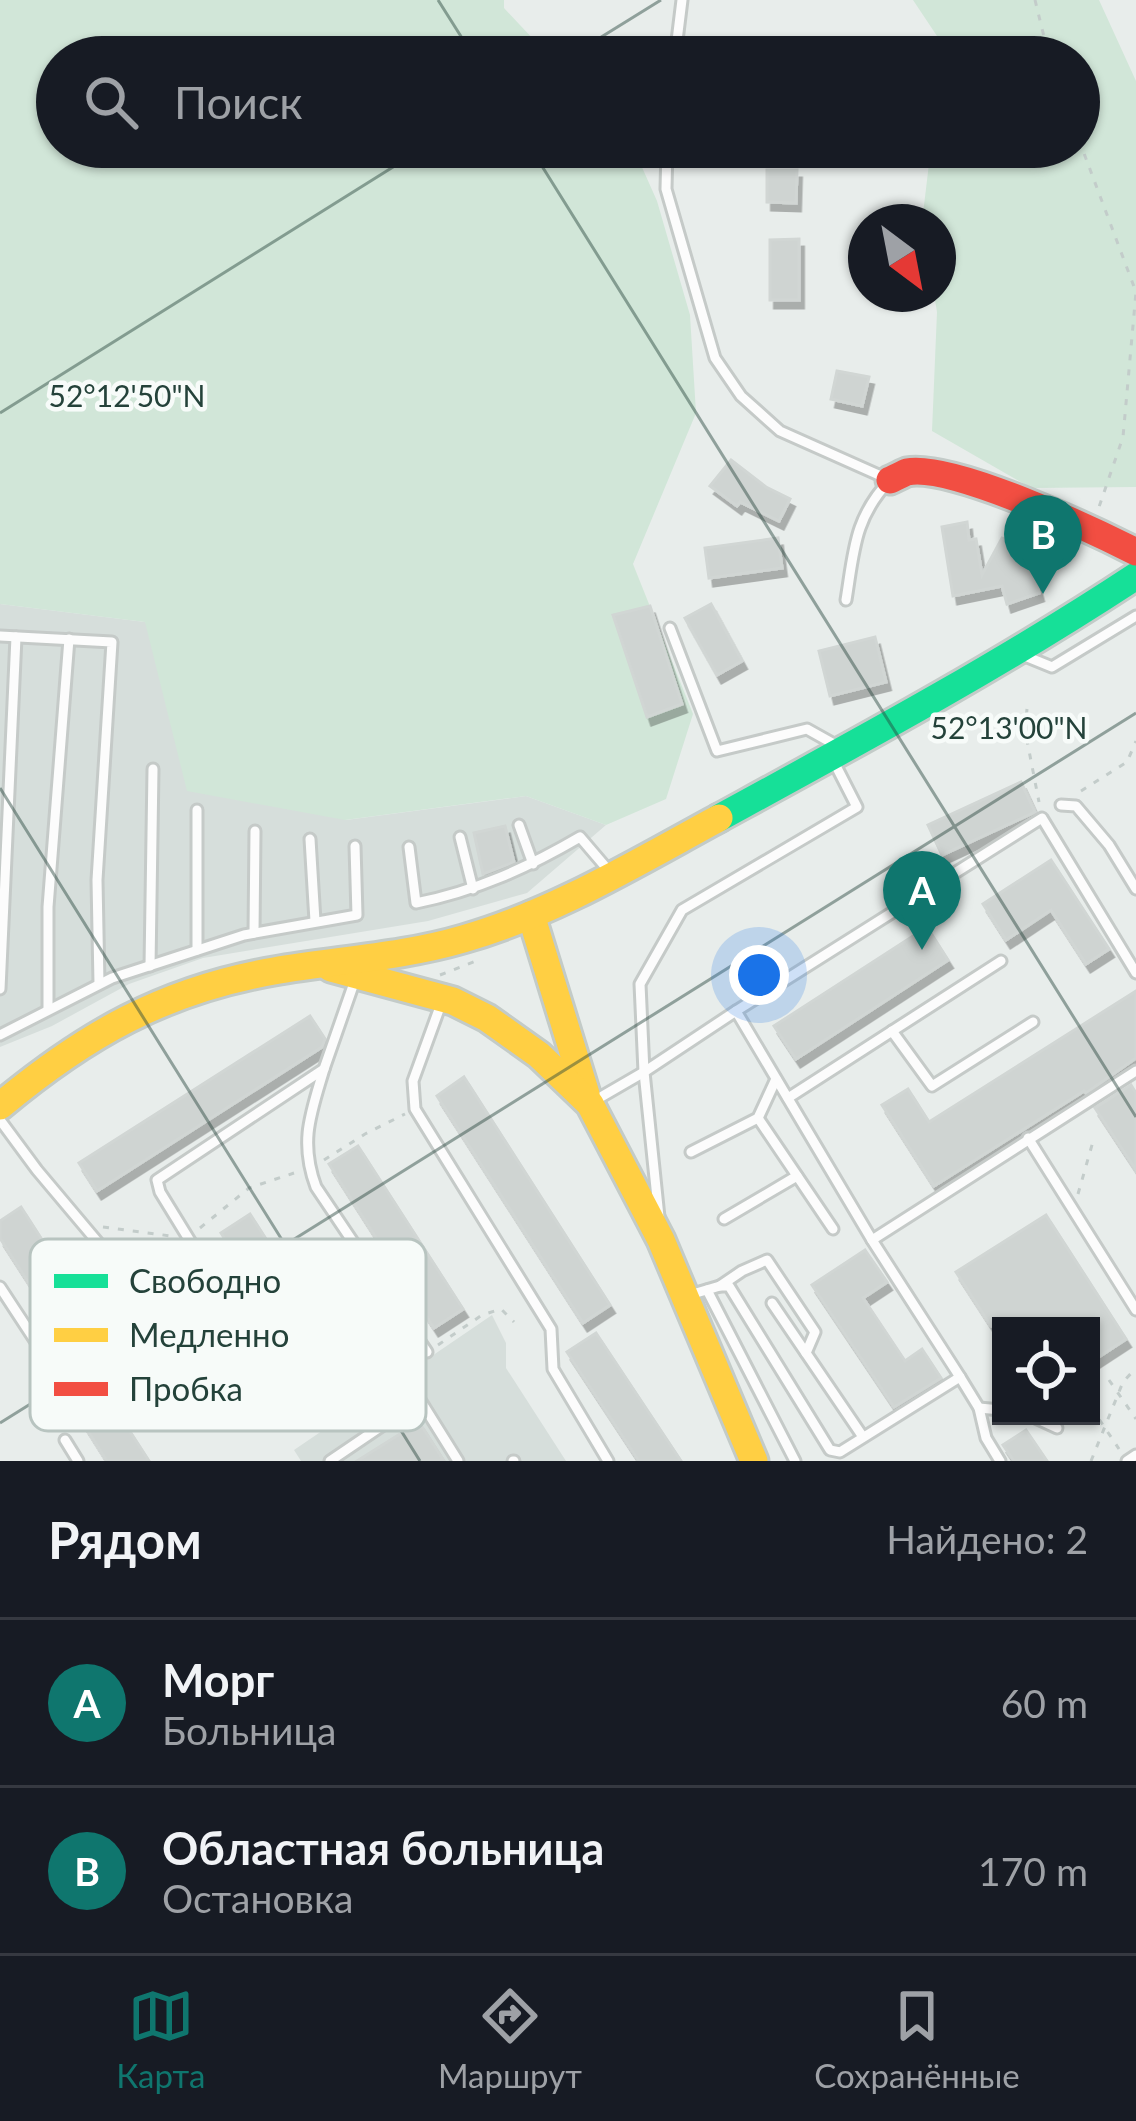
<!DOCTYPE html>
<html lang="ru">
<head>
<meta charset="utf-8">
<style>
	body { margin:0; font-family:Lato,sans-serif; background:#242831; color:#f1f3f6 }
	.controls { position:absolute; right:36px; bottom:36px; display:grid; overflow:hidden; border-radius:0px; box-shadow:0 3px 9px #0004 }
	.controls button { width:108px; height:108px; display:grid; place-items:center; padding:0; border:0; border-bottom:3px solid #363941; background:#171b24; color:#f1f3f6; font:60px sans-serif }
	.compass { position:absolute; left:848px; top:204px; width:108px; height:108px; border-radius:50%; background:#171b24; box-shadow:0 3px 9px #0004; rotate:148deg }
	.you { position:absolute; left:759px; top:975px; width:42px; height:42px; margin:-30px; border:9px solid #fff; border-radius:50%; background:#1a73e8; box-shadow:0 0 0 18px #1a73e833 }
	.badge { display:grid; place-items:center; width:78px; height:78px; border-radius:50%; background:#0f766e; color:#fff; font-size:39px; font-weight:700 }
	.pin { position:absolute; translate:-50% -99px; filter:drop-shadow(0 3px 6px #0008) }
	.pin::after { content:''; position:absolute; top:63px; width:42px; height:36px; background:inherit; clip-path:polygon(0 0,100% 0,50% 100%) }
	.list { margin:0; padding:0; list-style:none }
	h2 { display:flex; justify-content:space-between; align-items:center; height:156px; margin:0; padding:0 48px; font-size:51px }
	h2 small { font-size:39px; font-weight:400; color:#9ea1a6 }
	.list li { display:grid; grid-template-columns:78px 1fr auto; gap:36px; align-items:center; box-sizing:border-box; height:168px; padding:0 48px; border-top:3px solid #363941 }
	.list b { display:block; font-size:45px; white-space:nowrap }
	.list p { margin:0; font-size:39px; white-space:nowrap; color:#9ea1a6 }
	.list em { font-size:39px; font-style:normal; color:#9ea1a6 }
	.icon { flex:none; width:66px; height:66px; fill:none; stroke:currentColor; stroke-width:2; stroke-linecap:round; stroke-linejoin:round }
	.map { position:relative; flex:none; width:1136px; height:1461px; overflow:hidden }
	.search { position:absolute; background:#171b24; box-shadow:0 3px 9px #0004; left:36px; right:36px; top:36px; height:132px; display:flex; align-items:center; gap:30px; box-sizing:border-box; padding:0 42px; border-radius:66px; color:#9ea1a6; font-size:45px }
	.sheet { height:492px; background:#171b24 }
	nav { display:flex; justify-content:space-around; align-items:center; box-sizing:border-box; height:168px; border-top:3px solid #363941; background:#171b24; font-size:33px; color:#9ea1a6 }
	nav a { display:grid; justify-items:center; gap:6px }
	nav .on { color:#0f766e }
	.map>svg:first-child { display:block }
</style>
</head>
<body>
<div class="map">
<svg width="1136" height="1461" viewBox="0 0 1136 1461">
	<defs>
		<filter id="shadow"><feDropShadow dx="4.5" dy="8" stdDeviation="0" flood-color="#0004"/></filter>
	</defs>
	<rect width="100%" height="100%" fill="#e8edeb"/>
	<g fill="#d6dedb">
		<path d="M0 604 145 622 346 820 526 796 606 825 527 893 428 921 203 958 129 984 52 1026 0 1047Z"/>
		<path d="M492 1315 506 1343V1368L566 1461H301L294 1450Z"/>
	</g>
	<g fill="#d1e6d8">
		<path d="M0 0H504V8L550 57H57V147H633L657 201 690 315 696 413 633 564 693 714 666 799 606 825 526 796 345 820 187 791 145 622 0 604Z"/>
		<path d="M913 0H1099L1136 81V487L1031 488 932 431 937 312 934 294H938V222H922L931 147H1079V57H942L943 45Z"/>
	</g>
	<g fill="#cfd4d2" stroke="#d1d6d4" stroke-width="3" filter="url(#shadow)">
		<path d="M767 170H797L796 203 767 202Z"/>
		<path d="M799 239V300H770V240Z"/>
		<path d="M837 371 869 377 862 406 831 399Z"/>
		<path d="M731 460 766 487 790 499 779 521 740 502 737 506 710 486Z"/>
		<path d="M967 522 969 540 976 539 982 575 1002 538 1027 547 1039 593 1007 604 1002 586 953 596 942 527Z"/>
		<path d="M778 538 782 568 709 578 705 548Z"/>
		<path d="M711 604 742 661 717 675 685 618Z"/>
		<path d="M650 606 682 704 647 717 613 615Z"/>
		<path d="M875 637 886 682 830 696 819 651Z"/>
		<path d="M1021 782 1035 812 942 855 928 825Z"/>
		<path d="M505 826 514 862 483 874 474 833Z"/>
		<path d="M1051 860 1109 949 1086 964 1051 910 1006 940 983 904Z"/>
		<path d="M927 927 948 960 796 1059 774 1026Z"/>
		<path d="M1136 991V1058L1086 1093 1084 1091 934 1186 882 1105 908 1089 929 1122Z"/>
		<path d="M310 1016 325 1039 322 1047 97 1191 79 1163Z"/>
		<path d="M464 1077 610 1305 583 1323 437 1096Z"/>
		<path d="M1131 1085 1136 1093V1170L1095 1108Z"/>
		<path d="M358 1146 463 1309 434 1328 329 1164Z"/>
		<path d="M21 1207 126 1371 97 1389 0 1238V1221Z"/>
		<path d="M250 1214 355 1378 326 1397 221 1233Z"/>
		<path d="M1046 1215 1126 1339 1091 1362V1326H991L956 1272Z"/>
		<path d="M865 1250 887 1282 863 1298 905 1361 922 1349 941 1378 894 1407 812 1285Z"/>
		<path d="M596 1333 681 1461H639L567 1352Z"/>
		<path d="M109 1399 149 1461H107L80 1418Z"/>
		<path d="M419 1422 444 1461H357Z"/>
		<path d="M1026 1430 1047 1461H1014L1003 1445Z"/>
	</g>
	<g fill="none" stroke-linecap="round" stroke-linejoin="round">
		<g stroke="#c5cac8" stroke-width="15">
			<g id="lane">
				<path d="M675 57 682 0"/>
				<path d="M667 147 666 189 715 358 741 396 780 431 890 480C854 518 854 551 846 600"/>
				<path d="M670 628 717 751 807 729 841 748"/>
				<path d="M0 636 112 642 97 880 99 984"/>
				<path d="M1025 656 1052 667 1136 616"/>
				<path d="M1061 805 1076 806 1109 845 1136 889"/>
				<path d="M519 825 533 864"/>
				<path d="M460 837 473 889"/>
				<path d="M310 839 315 921"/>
				<path d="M409 847 416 903C476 891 527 868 580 837L609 871"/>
				<path d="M254 933 255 831"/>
				<path d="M197 950V810"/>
				<path d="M150 966 153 769"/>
				<path d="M0 989 16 637"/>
				<path d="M441 1004 413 1081 415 1109 551 1329 553 1369 608 1461"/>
				<path d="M48 1009V907L69 639"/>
				<path d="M736 1011 1042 818 1136 973"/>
				<path d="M892 1031 932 1086 1033 1022"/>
				<path d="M0 1035 112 978 244 935 357 915 355 846"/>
				<path d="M324 1069C311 1113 299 1141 316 1187L427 1352"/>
				<path d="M788 1098 1001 961"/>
				<path d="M594 1101 644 1072 736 1011 872 1240 1136 1071"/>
				<path d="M758 1118 833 1229"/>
				<path d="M0 1120 37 1170 127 1277 162 1311 203 1323 234 1327 270 1380"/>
				<path d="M1028 1138 1136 1310"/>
				<path d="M691 1152 758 1118 776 1079"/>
				<path d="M659 1217 644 1072 640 984 682 910 857 807 834 762"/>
				<path d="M724 1219 797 1176"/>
				<path d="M872 1240 960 1377"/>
				<path d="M720 1286 742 1271 767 1260 815 1332 806 1353"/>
				<path d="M0 1287 72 1397 48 1412"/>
				<path d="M707 1290 795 1461"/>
				<path d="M686 1296 720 1286H729L830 1450 840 1452 960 1377 979 1408 986 1438 1000 1461"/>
				<path d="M772 1303 863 1437"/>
				<path d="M234 1327 233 1311 160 1192 157 1180 324 1069 355 980"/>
				<path d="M979 1408 1001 1410"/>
				<path d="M1031 1416 1057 1428"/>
				<path d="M65 1440 78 1461"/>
				<path d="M330 1461 420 1400 458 1461"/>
				<path d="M513 1461H514"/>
				<path d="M1127 1461 1136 1455"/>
			</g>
		</g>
		<g stroke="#c3cbc8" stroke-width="33">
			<path id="fast" d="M719 818C860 741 1001 665 1136 576"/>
		</g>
		<g stroke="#c3cbc8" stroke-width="33">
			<g id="slow">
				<path d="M531 915 586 1094"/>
				<path d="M331 968 453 1001 487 1018 539 1055 590 1104 661 1240 754 1461"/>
				<path d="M0 1106C85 1035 164 990 274 971 337 960 402 957 463 939 554 913 636 863 719 818"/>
			</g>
		</g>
		<g stroke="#c3cbc8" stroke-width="33">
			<path id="jam" d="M890 480C893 479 904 473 907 472 951 463 1093 530 1136 552"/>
		</g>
		<g stroke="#c3ccca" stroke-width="3" stroke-dasharray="6 9" stroke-linecap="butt">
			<path d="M1035 0 1049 57"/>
			<path d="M1079 140 1136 292 1123 437 1099 507"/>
			<path d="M1027 709 1025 730 1039 802"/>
			<path d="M1081 791 1127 762 1136 741"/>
			<path d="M440 975 476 961"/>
			<path d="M324 1160 365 1134 405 1114"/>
			<path d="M1078 1194 1094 1138"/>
			<path d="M103 1227 171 1236"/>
			<path d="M200 1228 249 1188 294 1173"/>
			<path d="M438 1345 482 1315 501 1309 514 1322"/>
			<path d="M1109 1380 1136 1419"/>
			<path d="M1091 1407 1119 1449"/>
			<path d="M1091 1461 1123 1382 1136 1368"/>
		</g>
		<use href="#lane" stroke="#fcfcfc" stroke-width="9"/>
		<use href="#fast" stroke="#16e098" stroke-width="27"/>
		<use href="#slow" stroke="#ffcf43" stroke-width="27"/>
		<use href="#jam" stroke="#f24e42" stroke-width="27"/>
	</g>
	<path fill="none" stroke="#24423a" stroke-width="3" stroke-opacity="0.45" d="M438 0 474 57M569 57 661 0M530 147 1136 1117M0 413 425 147M0 788 420 1461M0 1423 1136 713"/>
	<rect x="30" y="1239" width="396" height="192" rx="18" fill="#f7fbf9" stroke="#b8c4c0" stroke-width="3"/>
	<rect x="54" y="1274" width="54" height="14" fill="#16e098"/>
	<rect x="54" y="1328" width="54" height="14" fill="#ffcf43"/>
	<rect x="54" y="1382" width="54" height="14" fill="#f24e42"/>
	<g font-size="33" fill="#24423a">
		<text x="129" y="1293">Свободно</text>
		<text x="129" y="1347">Медленно</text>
		<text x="129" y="1401">Пробка</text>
	</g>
	<g font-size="30" text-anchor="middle" fill="#24423a" stroke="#f7fbf9" stroke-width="9" stroke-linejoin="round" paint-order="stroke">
		<text x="127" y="407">52°12'50"N</text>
		<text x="1009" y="739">52°13'00"N</text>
	</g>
</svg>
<div class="controls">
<button><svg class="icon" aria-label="locate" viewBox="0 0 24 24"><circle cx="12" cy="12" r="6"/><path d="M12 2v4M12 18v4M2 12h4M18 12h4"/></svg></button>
</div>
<svg class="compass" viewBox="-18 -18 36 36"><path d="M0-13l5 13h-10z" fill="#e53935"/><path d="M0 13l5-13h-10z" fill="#9ea1a6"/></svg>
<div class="you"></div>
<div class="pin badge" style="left:922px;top:950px">A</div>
<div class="pin badge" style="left:1043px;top:594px">B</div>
<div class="search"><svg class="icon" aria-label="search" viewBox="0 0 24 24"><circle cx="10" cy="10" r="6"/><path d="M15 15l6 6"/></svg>Поиск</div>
</div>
<section class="sheet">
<h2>Рядом<small>Найдено: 2</small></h2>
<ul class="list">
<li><span class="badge">A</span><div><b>Морг</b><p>Больница</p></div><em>60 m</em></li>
<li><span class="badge">B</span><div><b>Областная больница</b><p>Остановка</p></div><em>170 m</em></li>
</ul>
</section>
<nav>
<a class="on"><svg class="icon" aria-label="map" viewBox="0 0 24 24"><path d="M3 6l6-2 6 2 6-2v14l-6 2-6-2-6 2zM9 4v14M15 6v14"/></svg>Карта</a>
<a><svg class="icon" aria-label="directions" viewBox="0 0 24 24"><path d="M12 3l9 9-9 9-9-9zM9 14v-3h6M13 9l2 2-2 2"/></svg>Маршрут</a>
<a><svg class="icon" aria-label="saved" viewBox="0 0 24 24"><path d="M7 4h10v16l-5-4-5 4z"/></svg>Сохранённые</a>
</nav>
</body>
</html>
